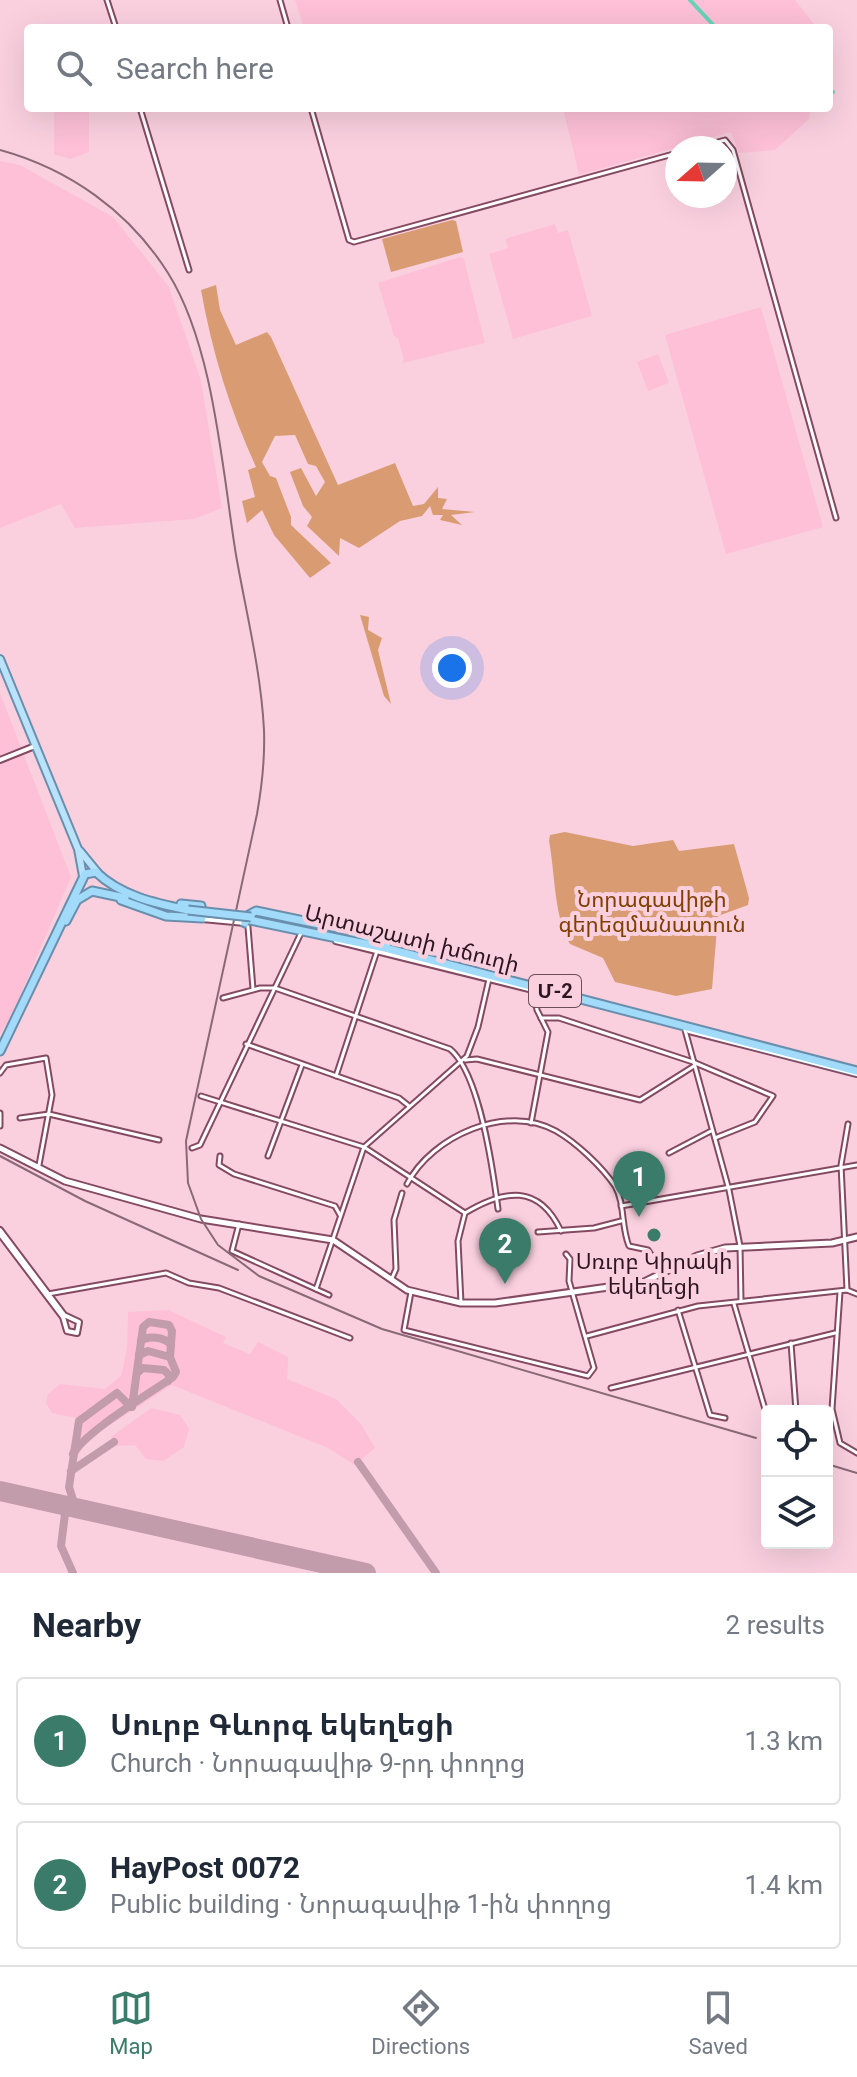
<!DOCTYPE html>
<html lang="en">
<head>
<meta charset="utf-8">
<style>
	body { margin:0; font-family:Roboto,"Noto Sans Armenian",sans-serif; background:#f2f2f3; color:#1f2937 }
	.controls { position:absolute; right:24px; bottom:24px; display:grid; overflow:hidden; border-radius:8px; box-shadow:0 8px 32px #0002 }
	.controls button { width:72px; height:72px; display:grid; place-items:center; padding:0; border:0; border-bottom:2px solid #e0e1e3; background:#fff; color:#1f2937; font:40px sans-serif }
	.compass { position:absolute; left:665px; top:136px; width:72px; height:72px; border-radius:50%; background:#fff; box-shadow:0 8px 32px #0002; rotate:250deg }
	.you { position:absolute; left:452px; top:668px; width:28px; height:28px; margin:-20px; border:6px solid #fff; border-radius:50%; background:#1a73e8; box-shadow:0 0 0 12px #1a73e833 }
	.badge { display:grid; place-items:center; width:52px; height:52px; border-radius:50%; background:#3a7b6a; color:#fff; font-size:26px; font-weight:700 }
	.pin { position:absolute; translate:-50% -66px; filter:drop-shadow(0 2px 4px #0008) }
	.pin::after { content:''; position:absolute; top:42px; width:28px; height:24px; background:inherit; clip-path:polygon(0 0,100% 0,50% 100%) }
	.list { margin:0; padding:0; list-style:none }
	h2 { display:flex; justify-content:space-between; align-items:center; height:104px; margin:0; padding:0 32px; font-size:34px }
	h2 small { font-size:26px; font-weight:400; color:#747a83 }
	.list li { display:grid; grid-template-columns:52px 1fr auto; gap:24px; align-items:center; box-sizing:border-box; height:128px; margin:0 16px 16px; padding:0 16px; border:2px solid #e0e1e3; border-radius:8px }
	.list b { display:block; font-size:30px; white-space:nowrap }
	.list p { margin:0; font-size:26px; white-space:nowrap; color:#747a83 }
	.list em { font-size:26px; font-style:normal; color:#747a83 }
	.icon { flex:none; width:44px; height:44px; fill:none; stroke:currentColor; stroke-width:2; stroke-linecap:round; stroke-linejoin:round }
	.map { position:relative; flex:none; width:857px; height:1573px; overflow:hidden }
	.search { position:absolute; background:#fff; box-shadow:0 8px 32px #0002; left:24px; right:24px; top:24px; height:88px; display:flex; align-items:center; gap:20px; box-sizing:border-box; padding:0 28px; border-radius:8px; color:#747a83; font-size:30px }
	.sheet { height:392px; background:#fff }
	nav { display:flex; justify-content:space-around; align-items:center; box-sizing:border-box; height:112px; border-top:2px solid #e0e1e3; background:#fff; font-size:22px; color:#747a83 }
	nav a { display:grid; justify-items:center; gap:4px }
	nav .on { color:#3a7b6a }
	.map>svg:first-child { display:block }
</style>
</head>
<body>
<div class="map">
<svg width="857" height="1573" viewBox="0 0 857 1573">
	<rect width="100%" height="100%" fill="#fad0df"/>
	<g fill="#fdc0d7">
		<path d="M295 0H795L817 28H304Z"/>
		<path d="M54 108H89V152L70 159 54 154Z"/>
		<path d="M563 108H811L809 119 775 150 739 153 731 132 579 175Z"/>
		<path d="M0 161 20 165 113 217 169 287 201 381 222 508 194 519 75 528 61 504 0 528Z"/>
		<path d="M555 224 558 233 568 230 592 316 513 339 489 254 508 248 505 239Z"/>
		<path d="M460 257 464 259 485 343 402 363 404 360 398 338 394 336 378 283Z"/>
		<path d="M761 307 823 527 726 554 665 335Z"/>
		<path d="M658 354 669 383 648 391 637 362Z"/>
		<path d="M0 693 71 877 10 1019 0 1034Z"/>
		<path d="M168 1310 226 1337 223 1343 250 1354 258 1342 288 1357 287 1379 336 1399 361 1424 375 1448 355 1465 328 1448 172 1385 87 1440 79 1454 69 1453 76 1418 52 1413 46 1403 48 1394 60 1384 105 1389 121 1376 127 1349 128 1312Z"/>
		<path d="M151 1408 180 1415 189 1429 184 1447 163 1461 146 1459 135 1445 117 1446 111 1437Z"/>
	</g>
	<g fill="#d99c72">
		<path d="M452 220 456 221 463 252 391 272 382 239Z"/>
		<path d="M216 285 220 310 236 345 267 332 271 337 338 485 395 463 413 506 424 504 438 487V498L447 499 442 509 475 512 451 515 462 525 440 520 443 515H433L430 506 422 516 400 521 359 548 340 538 339 556 307 526 312 517 303 506 290 472 301 468 316 496 325 482 316 466 308 464 295 435 275 436 262 462 270 476 276 478 291 517V525L331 563 310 578 274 535 262 510 247 523 242 501 255 497 248 470 256 467C230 410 212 352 201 290Z"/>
		<path d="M360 615 369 617 368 630 382 638 378 650 391 704 384 696Z"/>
		<path d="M565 832 633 846 673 840 679 851 734 844 749 898 748 905 718 916 712 989 676 996 615 982 603 958 570 944C554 918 555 872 549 841L550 835Z"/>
	</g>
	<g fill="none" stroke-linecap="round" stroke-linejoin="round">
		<g stroke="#67d4b9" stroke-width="4">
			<path d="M690 0 716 28"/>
			<path d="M829 90 833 92"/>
		</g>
		<g stroke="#c29caa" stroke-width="8">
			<path d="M141 1341C148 1335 165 1337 171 1345"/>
			<path d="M139 1355 148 1351 170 1357"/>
			<path d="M137 1373 143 1368 164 1370 170 1376 168 1381"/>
			<path d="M73 1454C86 1431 149 1394 173 1377L176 1372 170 1357 172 1331 169 1325 149 1322 143 1327 132 1407"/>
			<path d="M358 1462 436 1573"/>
			<path d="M71 1471 114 1442"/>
			<path d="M66 1506 61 1546 73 1573"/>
			<path d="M85 1510 74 1503 69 1487 79 1421 117 1393 131 1407"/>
		</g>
		<path stroke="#c29caa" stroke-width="20" d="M0 1491 366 1573"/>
		<g stroke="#844a61" stroke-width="7">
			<g id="minor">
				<path d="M107 0 116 28"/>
				<path d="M280 0 288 28"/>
				<path d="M140 108 189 270"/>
				<path d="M311 108 349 240 354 242 677 153"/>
				<path d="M696 148 725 140 733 150 836 518"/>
				<path d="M248 927 253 989"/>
				<path d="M223 998 260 988H275L450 1049C480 1074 493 1170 498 1209"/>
				<path d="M541 1018H559L693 1062 773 1096 755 1122 715 1138"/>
				<path d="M685 1030 729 1190 740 1246 741 1301"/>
				<path d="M246 1044 399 1098 409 1106"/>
				<path d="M465 1060 477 1059 640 1100 694 1066"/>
				<path d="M0 1073 6 1065 46 1058 52 1095 39 1165"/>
				<path d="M336 1076 377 951"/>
				<path d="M201 1096 364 1147 465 1213"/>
				<path d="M0 1113V1126"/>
				<path d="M20 1118 49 1114 159 1140"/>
				<path d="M531 1123 548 1032 537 1010 533 990"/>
				<path d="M192 1148 200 1145 301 933"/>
				<path d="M669 1153 711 1131"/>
				<path d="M220 1156 219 1165 234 1174 335 1206 340 1215"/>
				<path d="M268 1156 302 1065"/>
				<path d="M407 1184C432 1136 506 1103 556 1131 577 1143 602 1167 615 1186 625 1203 621 1227 629 1246L648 1250 663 1273"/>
				<path d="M621 1206 857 1165"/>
				<path d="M239 1224 232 1251 329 1295"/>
				<path d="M538 1232 594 1228 621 1221"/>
				<path d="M392 1278 396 1269 394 1220 402 1193"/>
				<path d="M316 1289 364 1147 467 1056 478 1027 489 979"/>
				<path d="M847 1290 841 1165 848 1124"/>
				<path d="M411 1292 404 1330 588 1376 594 1368 569 1281 570 1259 566 1254"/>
				<path d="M840 1292 832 1409 840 1443 857 1453"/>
				<path d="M48 1294 166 1273 189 1283 219 1288 350 1338"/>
				<path d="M461 1303 458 1241 465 1213C505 1189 539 1184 561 1231"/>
				<path d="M734 1304 767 1416"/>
				<path d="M678 1310 710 1415 725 1418"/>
				<path d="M587 1336 698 1306 847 1290 857 1294"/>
				<path d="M791 1343 796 1411"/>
				<path d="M611 1388 835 1333"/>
			</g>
		</g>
		<g stroke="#844a61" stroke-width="8">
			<g id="tertiary">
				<path d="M0 760 35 746"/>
				<path d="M202 919 245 923"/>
				<path d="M336 941 533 990"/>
				<path d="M689 1031 857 1074"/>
				<path d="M0 1230 64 1315 79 1322 77 1333 67 1331 63 1317 0 1234"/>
			</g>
		</g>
		<g stroke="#844a61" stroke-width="9">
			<path id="secondary" d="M0 1148 65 1181 201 1219 333 1240 407 1290 461 1303H495L644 1282 697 1256 725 1248 832 1243 857 1237"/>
		</g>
		<g stroke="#6a8fad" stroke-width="10">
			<g id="primary">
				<path d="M0 659 78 849 83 876"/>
				<path d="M80 851 98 873"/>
			</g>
		</g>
		<g stroke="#6a8fad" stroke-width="11">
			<g id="trunk">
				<path d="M121 900 166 916 202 918 201 906 181 904"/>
				<path d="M250 920 385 948 857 1071"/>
				<path d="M66 921 77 900 92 891 125 898"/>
				<path d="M245 923 247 916 256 911 347 930 387 944"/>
				<path d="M0 1051 85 874 96 872C121 896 154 903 188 910"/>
			</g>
		</g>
		<use href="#minor" stroke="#fff" stroke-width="3"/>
		<use href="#tertiary" stroke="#fff" stroke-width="4"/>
		<use href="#secondary" stroke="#fff" stroke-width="5"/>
		<use href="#primary" stroke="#b9e3fb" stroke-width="6"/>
		<use href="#trunk" stroke="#a2dafa" stroke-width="7"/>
		<g stroke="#896975" stroke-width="2">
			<path d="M0 150C69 169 129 211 168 273 214 346 222 469 236 555 246 612 261 671 264 730 265 758 262 786 257 814L186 1141 188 1183 201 1219 218 1245 259 1276 382 1329 756 1438"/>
			<path d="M0 1156 85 1201 238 1270"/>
			<path d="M827 1464 857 1473"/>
		</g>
		<g stroke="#6a8fad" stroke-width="11" stroke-linecap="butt">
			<path id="trunk-bridge" d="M188 910 251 917"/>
		</g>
		<use href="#trunk-bridge" stroke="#a2dafa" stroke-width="7"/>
	</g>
	<circle fill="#3a7b6a" stroke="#fad0df" stroke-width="3" cx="654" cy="1235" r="8"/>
	<g text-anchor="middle" stroke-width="8" stroke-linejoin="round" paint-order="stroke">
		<rect fill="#fad0df" stroke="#6b4e59" stroke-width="2" x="529" y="975" width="52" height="32" rx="6"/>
		<g font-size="20" font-weight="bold" fill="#2e1620">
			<text x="555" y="998">Մ-2</text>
		</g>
		<g font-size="22" fill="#814000" stroke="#fad0df">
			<text x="652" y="907">Նորագավիթի<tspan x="652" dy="25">գերեզմանատուն</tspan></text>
		</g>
		<g font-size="22" fill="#2e1620" stroke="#fad0df">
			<text transform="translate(412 938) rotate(14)" y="8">Արտաշատի խճուղի</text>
		</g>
		<g font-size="22" fill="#2e1620" stroke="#fad0df">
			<text x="654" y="1269">Սռւրբ Կիրակի<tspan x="654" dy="25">եկեղեցի</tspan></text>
		</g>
	</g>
</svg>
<div class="controls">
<button><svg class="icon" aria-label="locate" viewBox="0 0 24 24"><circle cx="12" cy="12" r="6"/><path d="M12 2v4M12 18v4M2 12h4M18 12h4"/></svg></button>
<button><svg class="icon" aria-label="layers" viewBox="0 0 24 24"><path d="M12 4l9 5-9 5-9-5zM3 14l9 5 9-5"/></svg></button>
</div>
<svg class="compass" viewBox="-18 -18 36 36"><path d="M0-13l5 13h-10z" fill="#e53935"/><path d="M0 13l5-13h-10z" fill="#747a83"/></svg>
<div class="you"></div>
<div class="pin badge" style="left:639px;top:1217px">1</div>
<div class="pin badge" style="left:505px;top:1284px">2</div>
<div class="search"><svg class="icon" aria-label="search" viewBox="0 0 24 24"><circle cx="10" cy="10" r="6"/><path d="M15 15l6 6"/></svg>Search here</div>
</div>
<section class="sheet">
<h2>Nearby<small>2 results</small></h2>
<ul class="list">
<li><span class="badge">1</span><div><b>Սուրբ Գևորգ եկեղեցի</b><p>Church · Նորագավիթ 9-րդ փողոց</p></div><em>1.3 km</em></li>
<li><span class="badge">2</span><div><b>HayPost 0072</b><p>Public building · Նորագավիթ 1-ին փողոց</p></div><em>1.4 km</em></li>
</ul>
</section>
<nav>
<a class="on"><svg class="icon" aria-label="map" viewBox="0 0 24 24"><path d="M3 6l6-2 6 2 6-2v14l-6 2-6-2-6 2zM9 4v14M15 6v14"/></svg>Map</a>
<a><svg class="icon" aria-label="directions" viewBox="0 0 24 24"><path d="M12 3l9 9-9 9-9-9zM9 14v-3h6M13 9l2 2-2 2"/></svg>Directions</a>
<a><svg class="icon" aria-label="saved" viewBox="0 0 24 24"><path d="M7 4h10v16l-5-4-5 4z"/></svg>Saved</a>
</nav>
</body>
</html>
